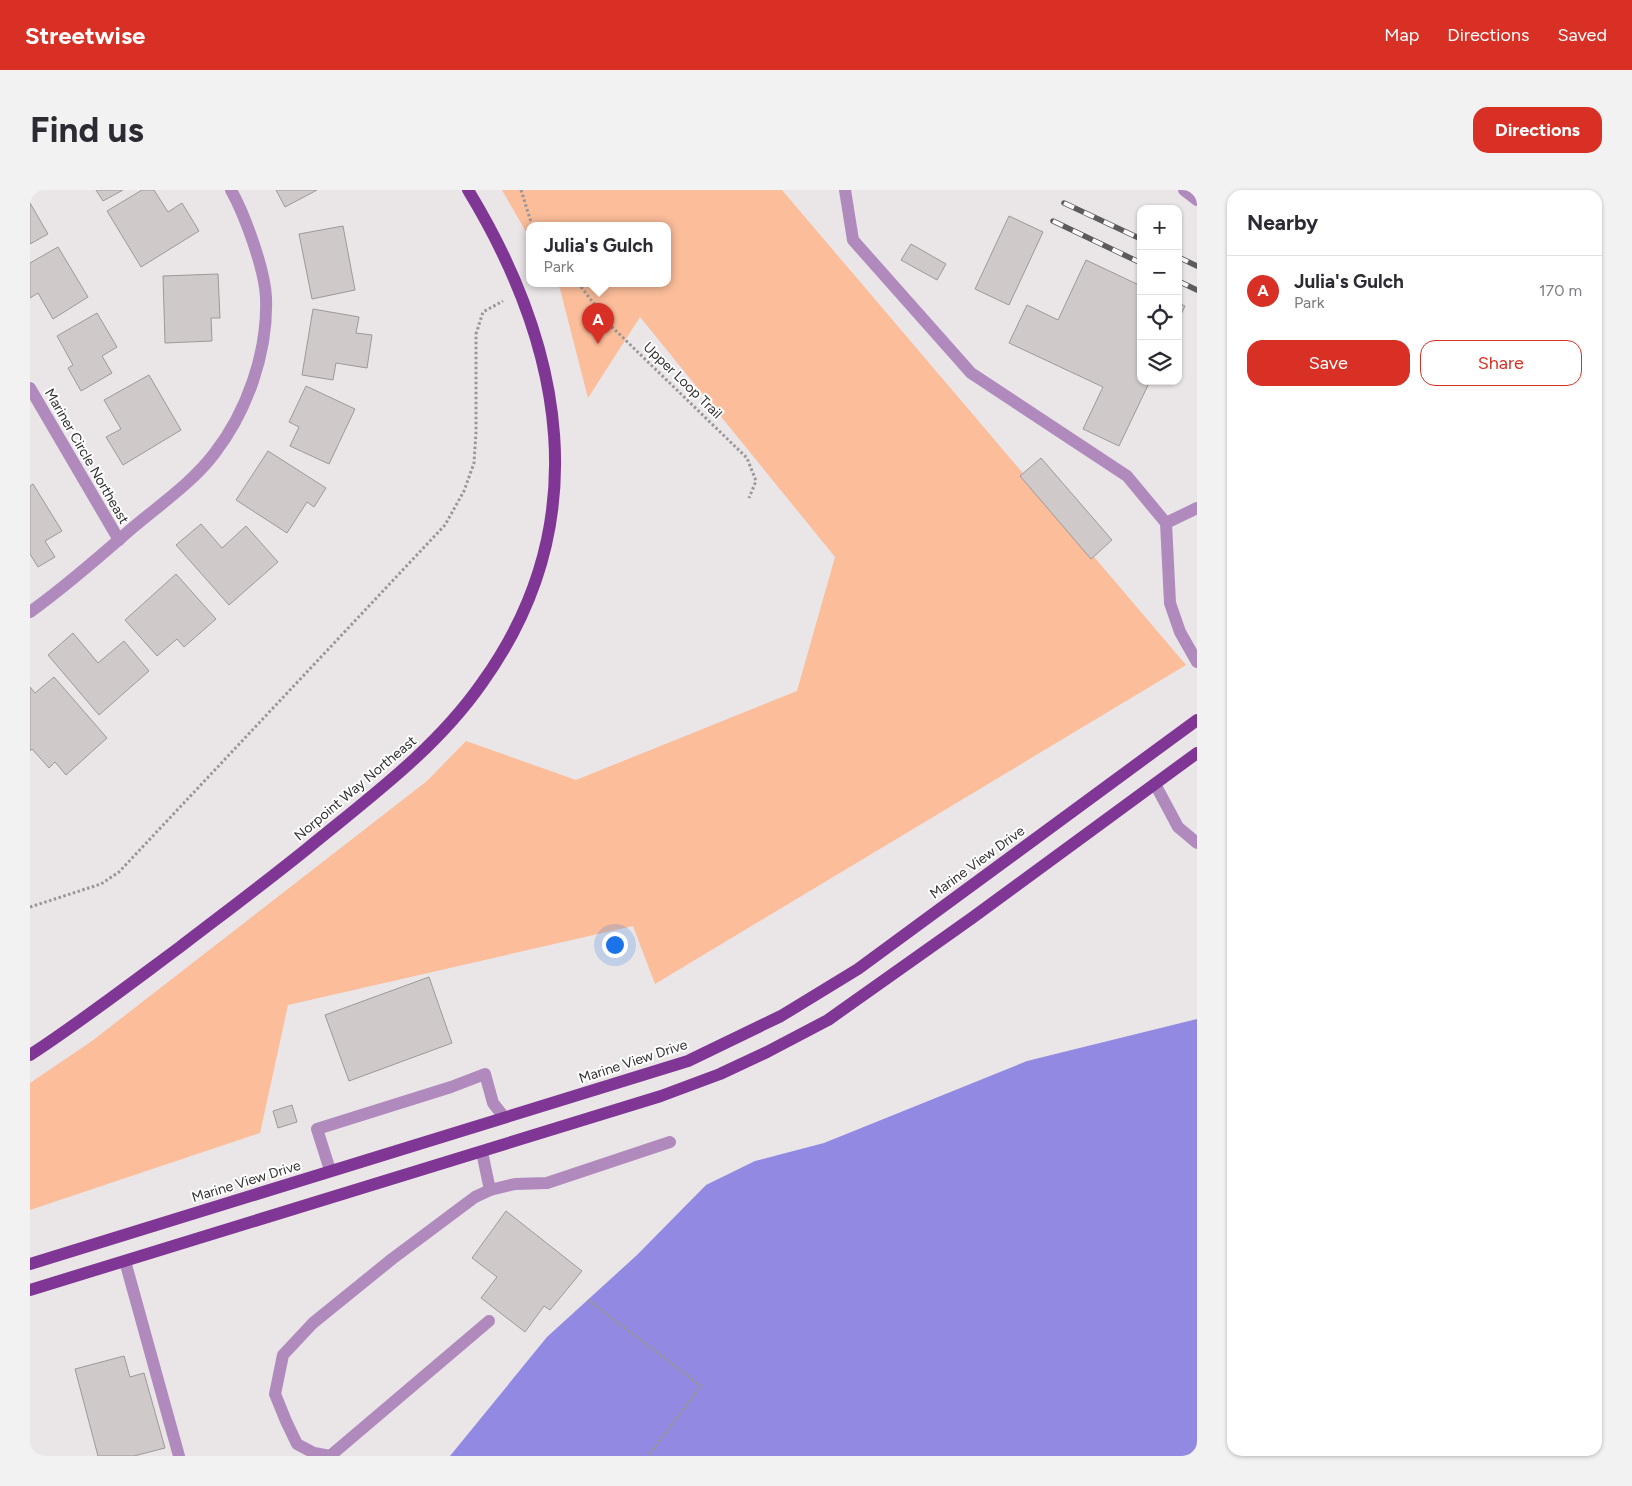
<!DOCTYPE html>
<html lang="en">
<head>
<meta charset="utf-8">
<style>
	body { margin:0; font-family:Figtree,sans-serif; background:#f2f2f3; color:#2b2b33 }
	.controls { position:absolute; right:15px; top:15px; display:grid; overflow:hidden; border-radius:10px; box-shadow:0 1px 4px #0004 }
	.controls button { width:45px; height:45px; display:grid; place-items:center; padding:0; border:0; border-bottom:1px solid #e1e1e2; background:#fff; color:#2b2b33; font:25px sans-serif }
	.you { position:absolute; left:584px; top:754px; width:18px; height:18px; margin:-12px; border:4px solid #fff; border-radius:50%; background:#1a73e8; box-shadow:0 0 0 8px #1a73e833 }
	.badge { display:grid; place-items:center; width:32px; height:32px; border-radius:50%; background:#d93025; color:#fff; font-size:16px; font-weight:700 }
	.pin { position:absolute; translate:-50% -41px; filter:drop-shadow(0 1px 2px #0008) }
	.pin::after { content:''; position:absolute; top:26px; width:18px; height:15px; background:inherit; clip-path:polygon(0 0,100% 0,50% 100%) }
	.popup { position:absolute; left:496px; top:32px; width:145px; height:65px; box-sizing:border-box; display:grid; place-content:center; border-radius:10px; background:#fff; filter:drop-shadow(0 1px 4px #0005); font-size:16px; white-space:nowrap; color:#7c7c81 }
	.popup b { font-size:19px; color:#2b2b33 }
	.popup::after { content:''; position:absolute; left:50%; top:100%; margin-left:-10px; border:10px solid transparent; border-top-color:#fff }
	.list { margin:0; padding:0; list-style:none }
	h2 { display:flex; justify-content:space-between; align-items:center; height:65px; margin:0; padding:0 20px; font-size:21px }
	h2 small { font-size:16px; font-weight:400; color:#7c7c81 }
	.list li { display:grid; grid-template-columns:32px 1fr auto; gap:15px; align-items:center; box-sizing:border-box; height:70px; padding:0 20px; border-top:1px solid #e1e1e2 }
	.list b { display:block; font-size:19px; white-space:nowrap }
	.list p { margin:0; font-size:16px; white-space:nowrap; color:#7c7c81 }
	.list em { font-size:16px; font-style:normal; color:#7c7c81 }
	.actions { display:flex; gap:10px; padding:15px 20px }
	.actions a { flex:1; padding:11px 0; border:1px solid #d93025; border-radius:15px; text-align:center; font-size:18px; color:#d93025 }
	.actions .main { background:#d93025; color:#fff }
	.icon { flex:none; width:28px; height:28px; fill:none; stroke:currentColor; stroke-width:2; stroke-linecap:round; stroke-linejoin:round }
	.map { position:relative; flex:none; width:1167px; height:1266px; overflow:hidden; border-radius:15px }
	header { display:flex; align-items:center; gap:30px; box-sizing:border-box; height:70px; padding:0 25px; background:#d93025; color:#fff }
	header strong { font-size:24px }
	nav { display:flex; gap:28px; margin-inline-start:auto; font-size:18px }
	.intro { display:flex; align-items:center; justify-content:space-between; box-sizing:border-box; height:120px; padding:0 30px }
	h1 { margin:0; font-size:35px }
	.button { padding:12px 22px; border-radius:15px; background:#d93025; color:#fff; font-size:18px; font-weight:700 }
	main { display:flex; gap:30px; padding:0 30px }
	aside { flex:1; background:#fff; border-radius:15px; box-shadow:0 1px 4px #0004 }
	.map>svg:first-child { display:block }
</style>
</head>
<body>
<header>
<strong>Streetwise</strong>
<nav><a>Map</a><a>Directions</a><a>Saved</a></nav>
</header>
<div class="intro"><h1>Find us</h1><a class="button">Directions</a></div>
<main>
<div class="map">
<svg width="1167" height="1266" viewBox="0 0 1167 1266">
	<rect width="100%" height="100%" fill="#eae5e7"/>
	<path fill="#fbbd9a" d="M472 0H752L1156 475 625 794 603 736 258 815 230 943 0 1020V893L62 851 397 591 436 551 546 590 767 501 805 367 610 127 558 208 530 99 526 93H637V35H499V47Z"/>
	<path fill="#9189e2" d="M1167 829V1266H420L517 1147 607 1065 676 995 725 971 794 953 997 871Z"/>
	<g fill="#cfc9c9" stroke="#9e9898">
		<path d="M66 0H93L73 11Z"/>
		<path d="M112 0H124L138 22 152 13 169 41 111 77 77 21Z"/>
		<path d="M246 0H287L255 17Z"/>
		<path d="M0 13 18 44 0 54Z"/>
		<path d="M979 26 1013 42 979 115 945 99Z"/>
		<path d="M313 36 325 100 282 109 269 44Z"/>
		<path d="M881 54 916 74 907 90 871 70Z"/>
		<path d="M28 57 58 107 23 129 8 103 0 108V73Z"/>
		<path d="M1056 70 1111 96V191H1120L1089 256 1053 239 1073 197 979 153 997 115 1028 130Z"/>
		<path d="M188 84 190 128H181L182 151 135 153 133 86Z"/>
		<path d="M1148 113 1155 116 1148 131Z"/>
		<path d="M283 119 329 127 326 143 342 145 337 178 306 173 303 190 272 185Z"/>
		<path d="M67 123 87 157 72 166 82 183 51 201 38 178 43 175 27 146Z"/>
		<path d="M119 185 151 240 93 275 76 247 91 239 74 210Z"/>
		<path d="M276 196 325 219 299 274 260 256 269 237 259 232Z"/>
		<path d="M238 261 296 298 284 317 277 312 257 343 206 310Z"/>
		<path d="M1011 268 1082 350 1061 369 990 286Z"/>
		<path d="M3 294 32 341 15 351 25 367 8 377 0 364V296Z"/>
		<path d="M171 334 192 358 216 336 248 372 199 415 146 355Z"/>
		<path d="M146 384 186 429 154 457 147 449 127 466 95 430Z"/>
		<path d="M43 443 68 473 94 451 119 481 69 525 18 465Z"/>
		<path d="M24 487 77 548 36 585 25 572 19 578 2 559 0 561V497L5 503Z"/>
		<path d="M399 787 422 853 319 891 295 825Z"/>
		<path d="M262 915 267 932 248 938 243 921Z"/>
		<path d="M476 1021 552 1081 520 1120 514 1116 495 1142 451 1108 467 1087 442 1068Z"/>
		<path d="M94 1166 100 1187 114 1183 135 1258 104 1266H68L45 1179Z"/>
	</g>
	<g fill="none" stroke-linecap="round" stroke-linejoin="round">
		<g stroke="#9a9698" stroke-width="3" stroke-dasharray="2.5 2.5" stroke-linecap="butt">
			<path d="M491 0 502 35"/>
			<path d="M548 93 582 137 717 268 726 291 719 308"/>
			<path d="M0 717 71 694 89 682 415 335 434 301 444 273 446 242V144L453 122 473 111"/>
			<path d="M558 1110 671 1196 618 1266"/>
		</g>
		<g stroke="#b18abd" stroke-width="12">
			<path d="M815 0 823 50 941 183 1097 286 1136 333 1140 413 1150 442 1167 472"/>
			<path d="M1154 0 1167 10"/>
			<path d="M0 198 89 350"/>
			<path d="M1136 333 1167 318"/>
			<path d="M0 422C35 397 67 369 100 340 128 316 162 293 184 264 217 222 238 162 236 108 235 80 215 25 201 0"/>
			<path d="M1125 594 1148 637 1167 653"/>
			<path d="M452 962 460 1000"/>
			<path d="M300 980 287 939 421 897 455 884 463 913 474 927"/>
			<path d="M95 1071 149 1266"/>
			<path d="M459 1131 300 1266 284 1263 267 1254 256 1231 245 1204 253 1165 283 1133 362 1069 445 1007 460 1000 485 994 517 993 640 952"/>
		</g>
		<g stroke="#803695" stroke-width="12">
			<path d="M0 865C52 831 100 794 150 757 193 724 236 692 278 658 340 607 406 559 452 493 567 333 534 158 438 0"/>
			<path d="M0 1074 658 871 751 826 828 779 1167 530"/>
			<path d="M0 1100 631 906 690 884 737 862 798 830 942 728 1167 563"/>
		</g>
		<g stroke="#5e5b5c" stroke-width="5.5">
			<g id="rail">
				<path d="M1034 13 1111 49"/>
				<path d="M1023 31 1111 73"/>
				<path d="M1148 67 1167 76"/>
				<path d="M1148 91 1167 100"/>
			</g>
		</g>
		<use href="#rail" stroke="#fff" stroke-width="4" stroke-dasharray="11" stroke-linecap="butt"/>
	</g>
	<g text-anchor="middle" stroke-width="4" stroke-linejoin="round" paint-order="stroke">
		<g font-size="14" fill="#323031" stroke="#fff">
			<text transform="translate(653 190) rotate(44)" y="5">Upper Loop Trail</text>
			<text transform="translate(57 266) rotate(60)" y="5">Mariner Circle Northeast</text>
			<text transform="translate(325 598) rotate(-40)" y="5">Norpoint Way Northeast</text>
			<text transform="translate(947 672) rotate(-36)" y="5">Marine View Drive</text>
			<text transform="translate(603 871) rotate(-18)" y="5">Marine View Drive</text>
			<text transform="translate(216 991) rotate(-17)" y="5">Marine View Drive</text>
		</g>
	</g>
</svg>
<div class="controls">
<button>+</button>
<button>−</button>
<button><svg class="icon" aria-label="locate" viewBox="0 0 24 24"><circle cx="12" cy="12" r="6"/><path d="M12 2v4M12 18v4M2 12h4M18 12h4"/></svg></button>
<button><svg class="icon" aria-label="layers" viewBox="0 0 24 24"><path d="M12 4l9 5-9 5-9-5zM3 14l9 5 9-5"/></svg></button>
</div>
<div class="you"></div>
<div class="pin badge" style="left:568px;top:154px">A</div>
<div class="popup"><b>Julia's Gulch</b>Park</div>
</div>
<aside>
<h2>Nearby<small></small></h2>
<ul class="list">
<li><span class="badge">A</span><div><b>Julia's Gulch</b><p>Park</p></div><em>170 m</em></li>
</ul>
<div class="actions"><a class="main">Save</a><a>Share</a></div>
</aside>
</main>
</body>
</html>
